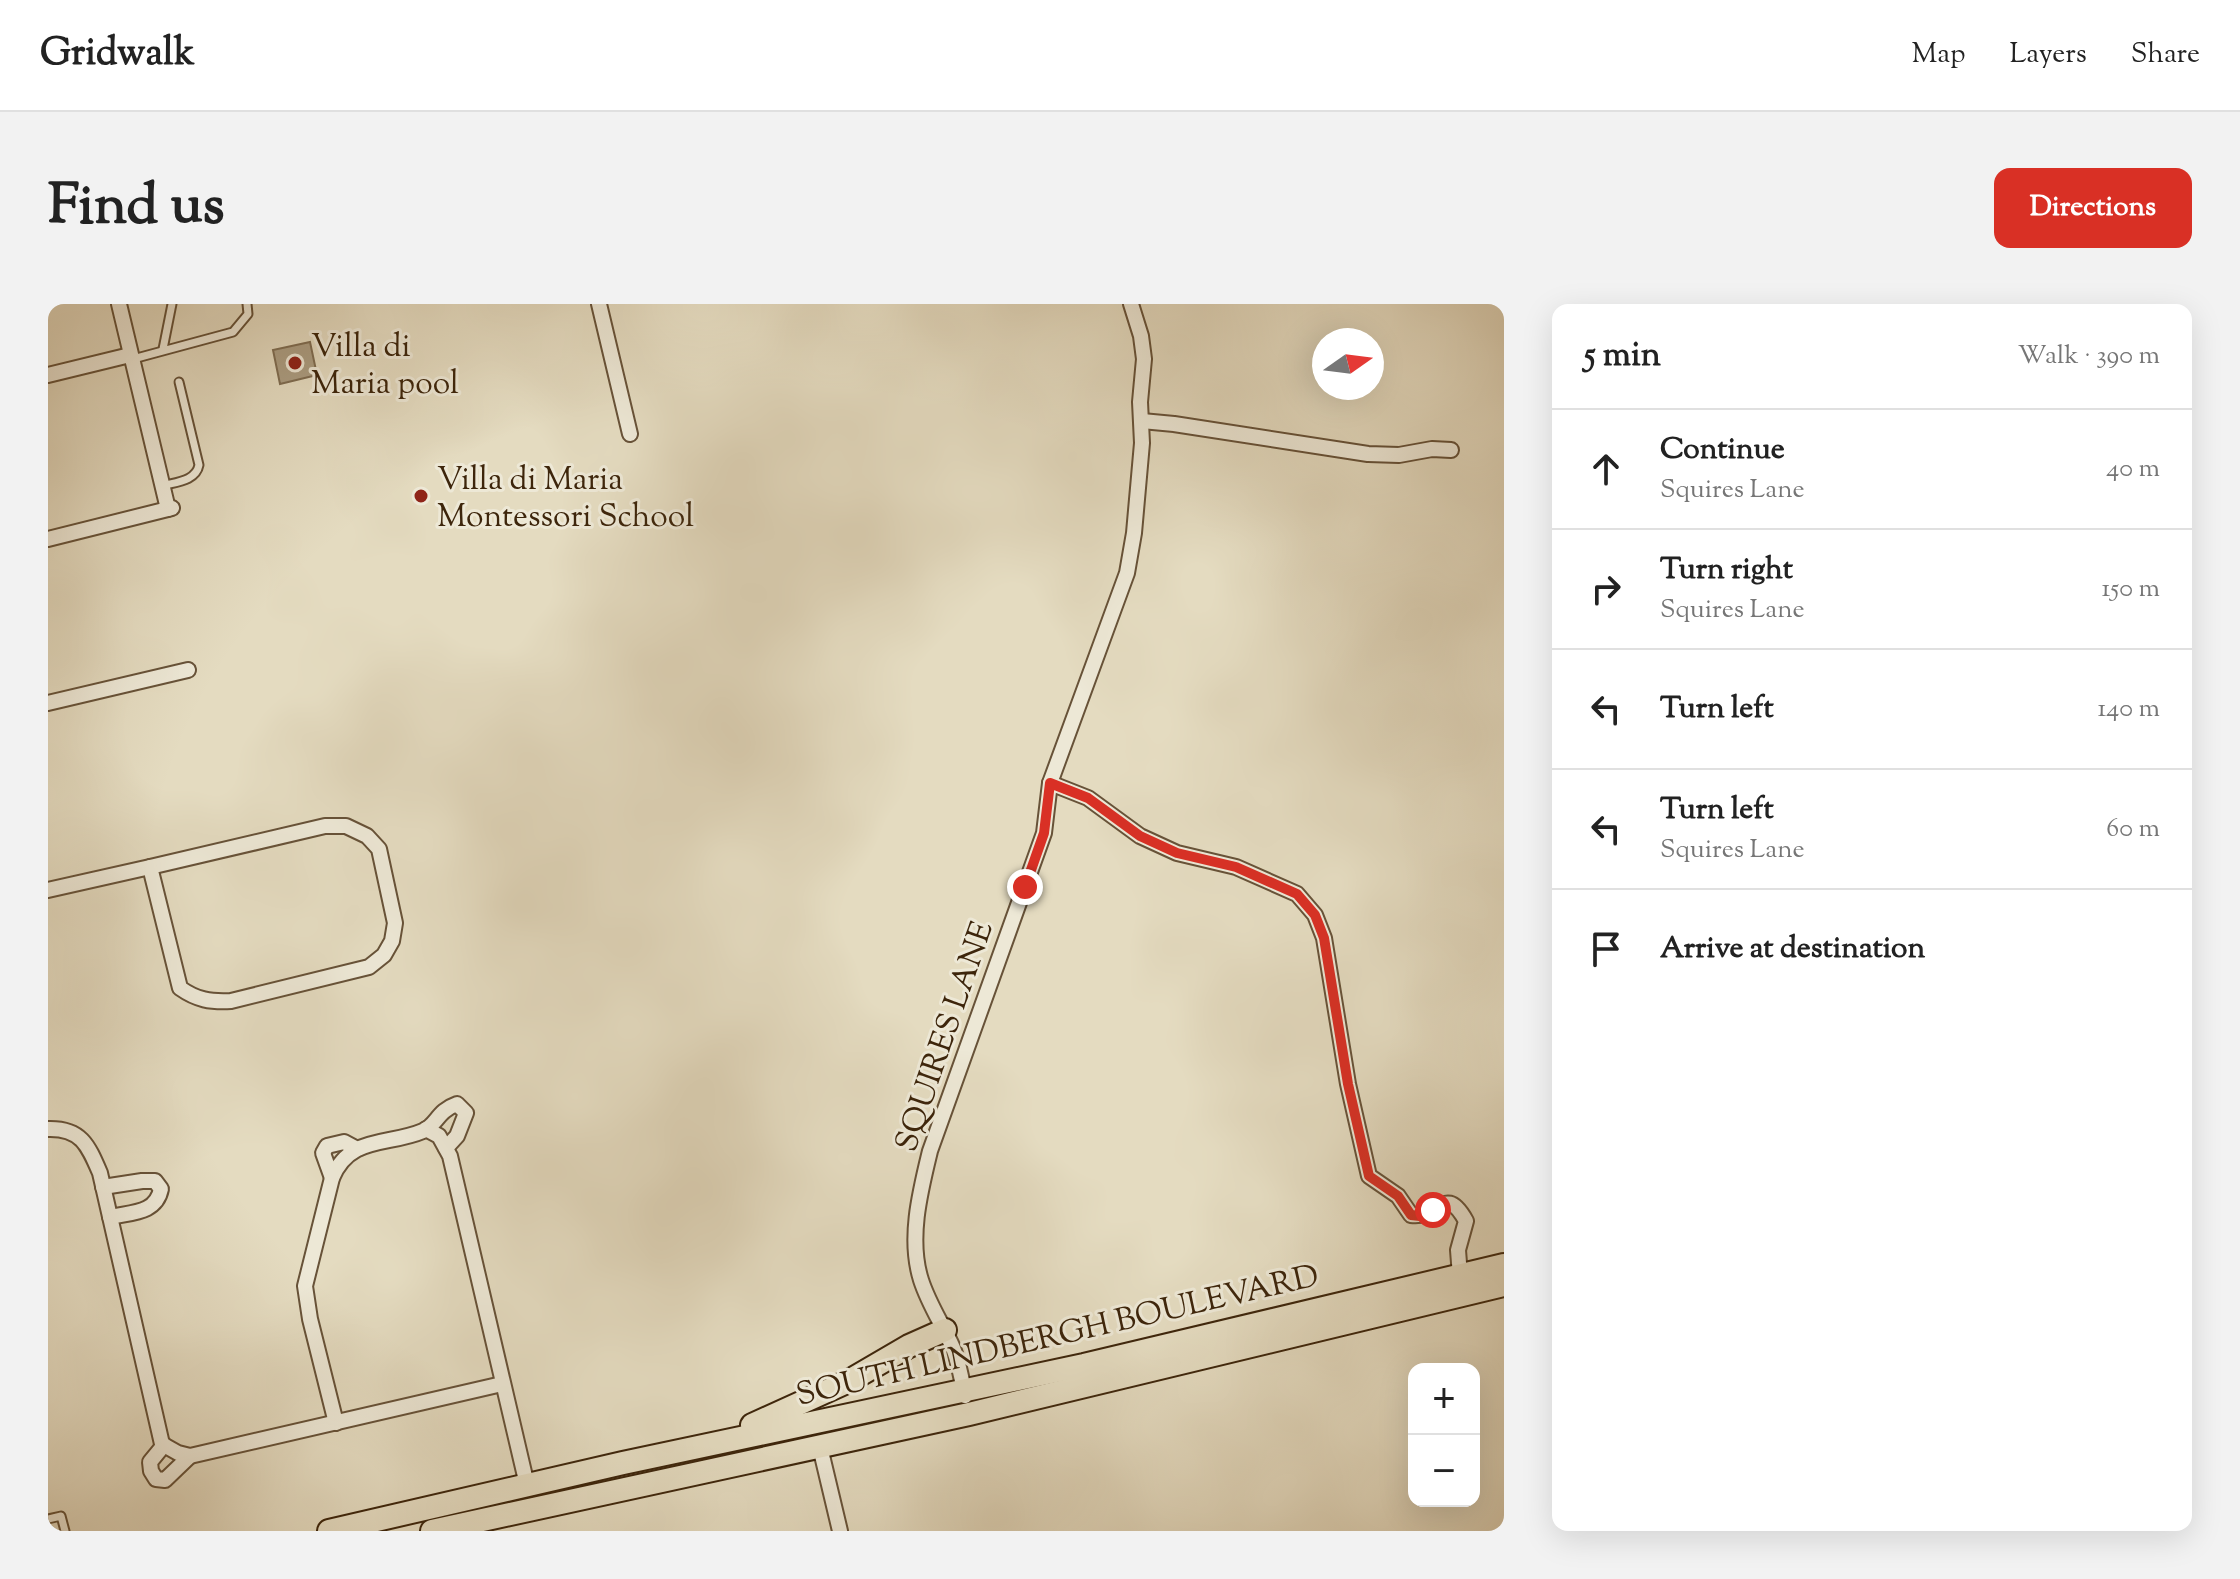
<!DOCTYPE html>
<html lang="en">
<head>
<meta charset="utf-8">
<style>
	body { margin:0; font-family:"Sorts Mill Goudy",serif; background:#f2f2f2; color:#222 }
	.controls { position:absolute; right:24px; bottom:24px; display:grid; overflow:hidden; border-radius:16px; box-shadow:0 8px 32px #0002 }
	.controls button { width:72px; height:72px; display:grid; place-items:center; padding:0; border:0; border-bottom:2px solid #e0e0e0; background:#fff; color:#222; font:40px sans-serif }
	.compass { position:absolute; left:1264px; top:24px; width:72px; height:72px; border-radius:50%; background:#fff; box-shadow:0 8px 32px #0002; rotate:76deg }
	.stop { position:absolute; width:24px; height:24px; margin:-18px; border:6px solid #d93025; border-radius:50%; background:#fff }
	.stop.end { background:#d93025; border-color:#fff; box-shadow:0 2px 8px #0008 }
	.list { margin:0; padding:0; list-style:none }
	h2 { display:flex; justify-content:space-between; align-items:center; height:104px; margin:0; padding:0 32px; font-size:34px }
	h2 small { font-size:26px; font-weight:400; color:#767676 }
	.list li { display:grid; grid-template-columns:52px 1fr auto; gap:24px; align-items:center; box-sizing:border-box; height:120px; padding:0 32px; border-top:2px solid #e0e0e0 }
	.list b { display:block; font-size:30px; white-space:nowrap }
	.list p { margin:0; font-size:26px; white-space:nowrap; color:#767676 }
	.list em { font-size:26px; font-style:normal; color:#767676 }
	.icon { flex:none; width:44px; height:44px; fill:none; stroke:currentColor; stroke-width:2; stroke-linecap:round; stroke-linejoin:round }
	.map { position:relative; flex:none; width:1456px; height:1227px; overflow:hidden; border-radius:16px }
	header { display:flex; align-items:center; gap:48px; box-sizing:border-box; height:112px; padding:0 40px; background:#fff; border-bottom:2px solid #e0e0e0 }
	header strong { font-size:38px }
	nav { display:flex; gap:44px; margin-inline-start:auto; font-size:28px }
	.intro { display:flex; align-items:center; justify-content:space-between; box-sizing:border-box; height:192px; padding:0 48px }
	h1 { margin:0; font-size:56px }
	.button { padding:20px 36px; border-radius:16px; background:#d93025; color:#fff; font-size:28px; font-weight:700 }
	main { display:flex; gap:48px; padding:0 48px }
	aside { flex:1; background:#fff; border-radius:16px; box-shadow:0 8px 32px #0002 }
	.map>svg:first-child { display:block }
</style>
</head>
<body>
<header>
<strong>Gridwalk</strong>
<nav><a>Map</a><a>Layers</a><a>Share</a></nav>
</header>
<div class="intro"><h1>Find us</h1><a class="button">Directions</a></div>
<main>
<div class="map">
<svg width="1456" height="1227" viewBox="0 0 1456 1227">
	<rect width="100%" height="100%" fill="#e4dbc0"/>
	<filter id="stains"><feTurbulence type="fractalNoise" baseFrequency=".0025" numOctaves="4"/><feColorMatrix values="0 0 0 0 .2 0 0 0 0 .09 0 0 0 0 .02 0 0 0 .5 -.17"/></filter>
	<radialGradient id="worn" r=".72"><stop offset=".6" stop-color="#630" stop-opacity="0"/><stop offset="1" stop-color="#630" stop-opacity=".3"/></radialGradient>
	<path fill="#ab9d82" stroke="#7f6d52" stroke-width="2" d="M262 38 269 71 232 80 225 46Z"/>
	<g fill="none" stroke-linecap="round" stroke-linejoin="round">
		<g stroke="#675238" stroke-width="11">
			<g id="service">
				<path d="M115 45 124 0"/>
				<path d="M85 55 185 28 200 10 199 0"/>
				<path d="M114 182C128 178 148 177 151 161L131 78"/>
				<path d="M0 1215 13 1212 17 1227"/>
			</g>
		</g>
		<g stroke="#675238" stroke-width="18">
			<g id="minor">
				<path d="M71 0 120 205"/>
				<path d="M551 0 582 130"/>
				<path d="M0 71 82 51"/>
				<path d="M1094 117 1126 120 1320 150 1351 151 1384 145 1403 146"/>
				<path d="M0 235 124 204"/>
				<path d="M0 399 140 366"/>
				<path d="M1002 479 1040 494 1092 532 1129 549 1188 563 1249 590 1267 611 1276 634 1300 780 1321 872 1350 892 1363 911C1391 915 1397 879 1418 917L1410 946 1412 972"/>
				<path d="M277 522H298L319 532 331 545 347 619 344 637 336 651 321 663 183 697C162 698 149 696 132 684L102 563Z"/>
				<path d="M0 586 102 563"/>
				<path d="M0 825C33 824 40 841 52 869L114 1140 130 1149 142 1152 454 1080"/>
				<path d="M378 825 391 832 402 852 479 1181"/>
				<path d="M284 874 275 849 279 842 296 838 309 845"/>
				<path d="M55 883 94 877H107L113 885C108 910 83 908 62 913"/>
				<path d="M917 1092C914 1076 911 1059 905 1044 895 1021 881 1001 873 976 860 935 872 888 882 847L996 529 1002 479 1079 269 1086 229 1094 139 1092 98 1096 55 1093 32 1083 0"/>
				<path d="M288 1119 262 1015 257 982 284 874C302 831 340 842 375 827 389 821 389 807 409 800L418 809 409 832 398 844"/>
				<path d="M116 1141 102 1158 103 1167 108 1175 117 1176 142 1152"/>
				<path d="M772 1143 792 1227"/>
			</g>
		</g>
		<g stroke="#3d250b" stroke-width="26">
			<g id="primary">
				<path d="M704 1121 801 1077 861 1042 897 1026"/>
				<path d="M281 1227 575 1159 1036 1061 1456 961"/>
				<path d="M384 1227 921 1110 1456 981"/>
			</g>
		</g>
		<use href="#service" stroke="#ede8d6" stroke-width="7"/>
		<use href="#minor" stroke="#ede8d6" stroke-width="14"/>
		<use href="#primary" stroke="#e4dbc0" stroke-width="22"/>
	</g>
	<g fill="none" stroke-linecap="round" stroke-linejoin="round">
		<path stroke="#d93025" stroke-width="10" d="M977 583 996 529 1002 479 1040 494 1092 532 1129 549 1188 563 1249 590 1267 611 1276 634 1300 780 1321 872 1350 892 1363 911 1372 912 1385 906"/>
	</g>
	<g fill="#8f2418" stroke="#ede8d6" stroke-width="3">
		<circle cx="247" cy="59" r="8"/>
		<circle cx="373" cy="192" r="8"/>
	</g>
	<g text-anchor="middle" stroke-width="6" stroke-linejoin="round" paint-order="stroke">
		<g font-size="32" fill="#3d250b" stroke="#ede8d6" text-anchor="start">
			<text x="263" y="52">Villa di<tspan x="263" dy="37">Maria pool</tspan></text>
			<text x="389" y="185">Villa di Maria<tspan x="389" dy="37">Montessori School</tspan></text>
		</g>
		<g font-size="32" fill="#3d250b" stroke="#ede8d6">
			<text transform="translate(895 732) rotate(-71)" y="11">SQUIRES LANE</text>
			<text transform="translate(1009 1030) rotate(-13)" y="11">SOUTH LINDBERGH BOULEVARD</text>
		</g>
	</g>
	<rect width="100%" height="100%" filter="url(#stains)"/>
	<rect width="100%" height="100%" fill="url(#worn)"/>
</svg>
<div class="controls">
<button>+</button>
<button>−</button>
</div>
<svg class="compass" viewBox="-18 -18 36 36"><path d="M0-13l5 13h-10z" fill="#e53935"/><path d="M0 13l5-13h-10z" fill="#767676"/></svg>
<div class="stop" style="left:1385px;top:906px"></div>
<div class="stop end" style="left:977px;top:583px"></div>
</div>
<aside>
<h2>5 min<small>Walk · 390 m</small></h2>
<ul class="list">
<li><svg class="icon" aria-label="ahead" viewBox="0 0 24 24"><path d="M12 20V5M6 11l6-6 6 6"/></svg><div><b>Continue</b><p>Squires Lane</p></div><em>40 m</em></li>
<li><svg class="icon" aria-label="right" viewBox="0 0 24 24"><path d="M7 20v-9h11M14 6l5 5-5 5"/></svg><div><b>Turn right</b><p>Squires Lane</p></div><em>150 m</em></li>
<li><svg class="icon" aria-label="left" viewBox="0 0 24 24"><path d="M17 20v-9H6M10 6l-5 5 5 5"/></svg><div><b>Turn left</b></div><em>140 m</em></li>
<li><svg class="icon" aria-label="left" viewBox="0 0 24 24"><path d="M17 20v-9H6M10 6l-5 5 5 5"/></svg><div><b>Turn left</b><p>Squires Lane</p></div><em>60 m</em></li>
<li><svg class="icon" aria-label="arrive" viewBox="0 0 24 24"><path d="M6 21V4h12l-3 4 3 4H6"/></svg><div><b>Arrive at destination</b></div></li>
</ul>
</aside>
</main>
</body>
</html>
